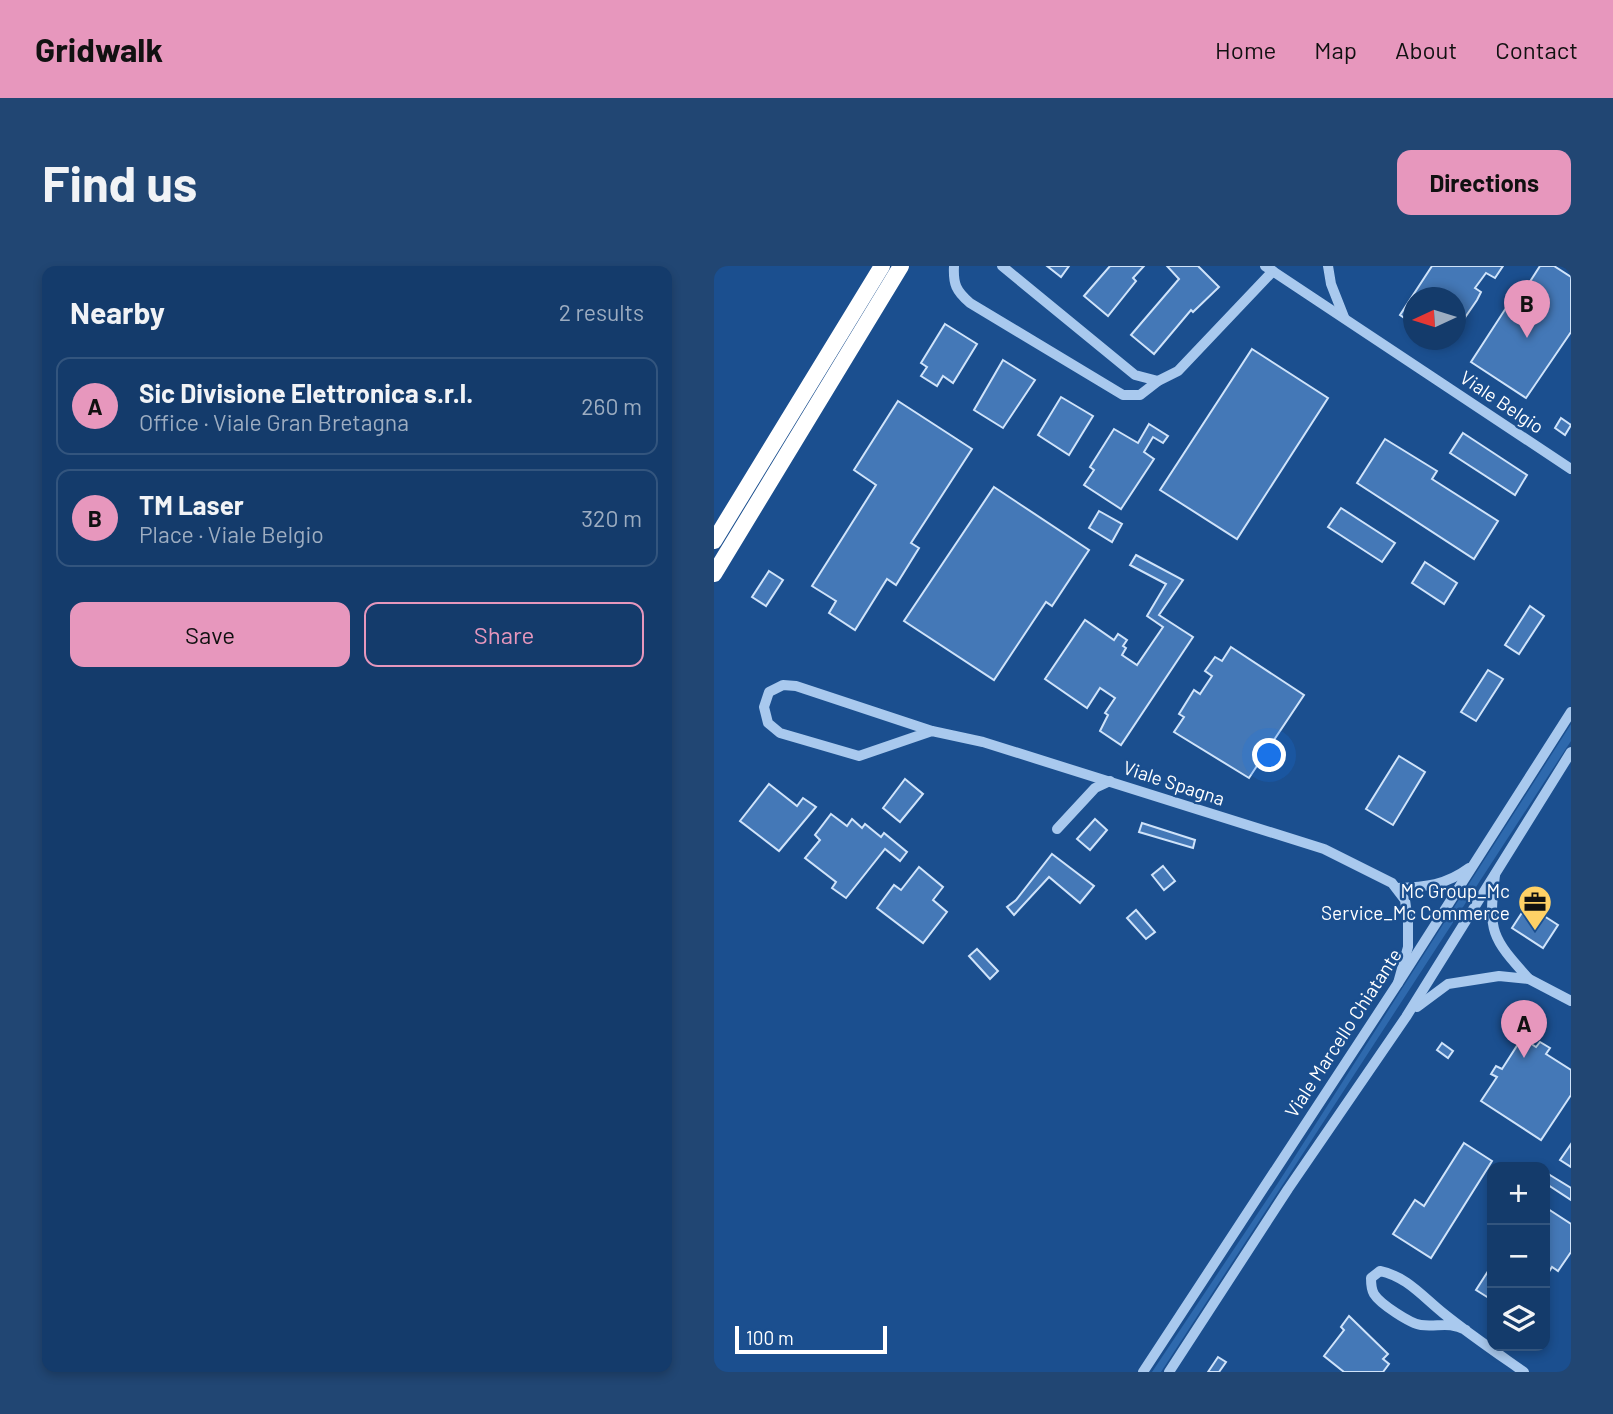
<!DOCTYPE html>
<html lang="en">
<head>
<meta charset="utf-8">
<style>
	body { margin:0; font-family:Barlow,sans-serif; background:#214673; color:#f1f3f6 }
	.controls { position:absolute; right:21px; bottom:21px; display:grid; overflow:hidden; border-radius:14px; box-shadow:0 4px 10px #0003 }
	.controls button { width:63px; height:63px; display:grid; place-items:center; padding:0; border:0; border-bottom:2px solid #33557e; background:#143b6b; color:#f1f3f6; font:35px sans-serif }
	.compass { position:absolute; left:689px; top:21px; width:63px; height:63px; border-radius:50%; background:#143b6b; box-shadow:0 4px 10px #0003; rotate:266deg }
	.scale { position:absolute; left:21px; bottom:18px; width:152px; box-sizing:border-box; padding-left:7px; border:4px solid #fff; border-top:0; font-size:19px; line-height:24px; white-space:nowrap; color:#fff; -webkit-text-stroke:5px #1b4f8f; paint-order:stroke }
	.you { position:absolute; left:556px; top:490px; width:24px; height:24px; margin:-18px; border:5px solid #fff; border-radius:50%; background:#1a73e8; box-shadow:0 0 0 10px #1a73e833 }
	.badge { display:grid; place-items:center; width:46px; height:46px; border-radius:50%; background:#e797bd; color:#111; font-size:23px; font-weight:700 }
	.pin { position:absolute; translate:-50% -58px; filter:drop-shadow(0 2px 4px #0008) }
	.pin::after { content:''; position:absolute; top:37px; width:24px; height:21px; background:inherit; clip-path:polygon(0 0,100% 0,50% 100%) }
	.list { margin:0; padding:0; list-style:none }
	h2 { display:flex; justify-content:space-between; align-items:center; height:91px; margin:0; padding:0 28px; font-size:30px }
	h2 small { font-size:23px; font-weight:400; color:#9dadc1 }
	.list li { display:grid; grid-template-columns:46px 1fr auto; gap:21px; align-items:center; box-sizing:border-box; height:98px; margin:0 14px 14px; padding:0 14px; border:2px solid #33557e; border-radius:14px }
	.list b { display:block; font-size:26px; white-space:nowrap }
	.list p { margin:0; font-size:23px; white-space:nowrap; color:#9dadc1 }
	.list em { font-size:23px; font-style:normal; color:#9dadc1 }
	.actions { display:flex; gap:14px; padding:21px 28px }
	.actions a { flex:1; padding:16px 0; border:2px solid #e797bd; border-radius:14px; text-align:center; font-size:24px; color:#e797bd }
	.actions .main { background:#e797bd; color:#111 }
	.icon { flex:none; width:38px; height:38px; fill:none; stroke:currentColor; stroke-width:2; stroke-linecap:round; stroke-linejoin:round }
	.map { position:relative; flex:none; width:857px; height:1106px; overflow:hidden; border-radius:14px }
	header { display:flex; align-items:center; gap:42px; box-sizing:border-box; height:98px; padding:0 35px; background:#e797bd; color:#111 }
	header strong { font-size:33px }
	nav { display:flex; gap:38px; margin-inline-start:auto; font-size:24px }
	.intro { display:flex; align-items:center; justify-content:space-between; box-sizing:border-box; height:168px; padding:0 42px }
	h1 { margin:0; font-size:49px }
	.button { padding:18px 32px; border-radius:14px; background:#e797bd; color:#111; font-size:24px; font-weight:700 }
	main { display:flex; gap:42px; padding:0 42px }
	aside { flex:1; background:#143b6b; border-radius:14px; box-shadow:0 4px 10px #0003 }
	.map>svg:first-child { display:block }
</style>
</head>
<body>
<header>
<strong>Gridwalk</strong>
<nav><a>Home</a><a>Map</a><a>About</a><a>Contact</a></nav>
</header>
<div class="intro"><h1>Find us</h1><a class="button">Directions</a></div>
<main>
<aside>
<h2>Nearby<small>2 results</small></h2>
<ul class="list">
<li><span class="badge">A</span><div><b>Sic Divisione Elettronica s.r.l.</b><p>Office · Viale Gran Bretagna</p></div><em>260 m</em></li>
<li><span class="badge">B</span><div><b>TM Laser</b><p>Place · Viale Belgio</p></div><em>320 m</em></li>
</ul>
<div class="actions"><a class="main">Save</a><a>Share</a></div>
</aside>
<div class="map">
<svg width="857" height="1106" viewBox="0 0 857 1106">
	<rect width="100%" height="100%" fill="#1b4f8f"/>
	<path fill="#2e69ad" d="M857 458V475L853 481 447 1106H438L564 917Z"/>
	<g fill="#4478b7" stroke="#cfe3fa" stroke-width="2">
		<path d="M333 0H355L347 11Z"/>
		<path d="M396 0H430L419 12 422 15 394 50 370 30Z"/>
		<path d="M453 0H484L505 21 479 46 477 44 440 88 417 69 465 13Z"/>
		<path d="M718 0H789L781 12 772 7 761 22 767 26 763 34 741 66V32H699V58L686 49Z"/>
		<path d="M826 0H840L857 11V66L812 132 757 96 792 42 797 45Z"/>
		<path d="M231 58 263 78 239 117 229 110 223 120 207 110 213 101 207 97Z"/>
		<path d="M538 83 614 132 523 273 446 224Z"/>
		<path d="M289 94 321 114 289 162 260 144Z"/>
		<path d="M347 131 379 150 355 189 324 169Z"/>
		<path d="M184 135 258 183 197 277 205 282 182 319 173 313 141 364 115 347 122 335 98 320 162 219 140 204Z"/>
		<path d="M847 152 857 159 851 169 841 162Z"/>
		<path d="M435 158 454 170 449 177 439 171 430 186 440 193 407 243 370 219 380 204 376 201 400 163 424 177Z"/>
		<path d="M749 167 813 209 801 229 736 187Z"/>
		<path d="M671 173 723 205 718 213 784 255 760 293 643 217Z"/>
		<path d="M280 221 375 284 338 340 332 336 280 414 190 355Z"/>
		<path d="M627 242 681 277 668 296 614 261Z"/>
		<path d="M385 245 408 258 398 276 375 262Z"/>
		<path d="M422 289 469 314 445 349 479 371 407 479 386 465 394 449 391 447 401 432 386 422 373 442 331 413 371 354 400 374 404 368 413 374 409 380 412 382 408 389 423 399 449 361 433 350 452 318 416 299Z"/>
		<path d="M711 296 743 317 730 338 698 317Z"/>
		<path d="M55 305 69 314 52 340 38 331Z"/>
		<path d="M816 340 830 350 805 388 791 379Z"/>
		<path d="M517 381 590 429 560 474 565 477 560 483 556 480 535 512 460 466 470 451 465 448 480 424 486 428 498 410 491 405 501 391 508 395Z"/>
		<path d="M774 404 789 413 762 455 747 446Z"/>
		<path d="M685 490 711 506 679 559 652 543Z"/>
		<path d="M191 513 209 528 186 556 169 542Z"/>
		<path d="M55 518 83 540 89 532 102 541 65 585 26 555Z"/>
		<path d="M117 548 133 560 138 553 148 562 151 558 167 571 170 567 193 586 186 595 171 583 132 632 118 622 122 616 91 592 106 574 101 569Z"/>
		<path d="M381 553 393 564 376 584 363 573Z"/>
		<path d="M428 557 481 574 479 582 425 566Z"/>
		<path d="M338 588 380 620 366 637 335 611 300 649 293 641 302 634Z"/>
		<path d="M449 600 461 615 450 624 438 609Z"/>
		<path d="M205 601 229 621 219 634 233 646 209 677 163 642 180 619 187 624Z"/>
		<path d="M813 639 844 659 829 682 798 662Z"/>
		<path d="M422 644 441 666 432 673 413 652Z"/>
		<path d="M263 683 284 705 276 713 255 690Z"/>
		<path d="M808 772 822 781 826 776 836 782 832 788 857 804V829L827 874 767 835 783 811 777 808 782 800 788 803Z"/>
		<path d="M728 777 739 785 734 792 723 784Z"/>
		<path d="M750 877 778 895 717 992 679 968 701 934 710 940Z"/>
		<path d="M857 878V901L846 894Z"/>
		<path d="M831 906 857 922V934L831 917Z"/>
		<path d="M831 941 857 958V986L844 1005 838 1001 831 1012Z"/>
		<path d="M778 999V1034L762 1024Z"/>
		<path d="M635 1050 674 1088 669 1093 675 1098 669 1106H630L610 1090 630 1064 627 1061Z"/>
		<path d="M504 1091 512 1096 505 1106H494Z"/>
	</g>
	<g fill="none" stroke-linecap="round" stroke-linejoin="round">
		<g stroke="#a9c9ee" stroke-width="10">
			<path d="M240 0C239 18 242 25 256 37L409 129H426L444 115 464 105 559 5"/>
			<path d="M288 0 421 109 444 115"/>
			<path d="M551 0 857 203"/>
			<path d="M614 0 617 18 630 51"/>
			<path d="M218 465 145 490 66 467 54 457 50 441 55 426 69 419 82 420 218 465 269 476 610 583 678 617 691 634 694 656V681L684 717"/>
			<path d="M343 563 381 522 396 515"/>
			<path d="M781 609C774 666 777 671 815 713"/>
			<path d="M683 622C712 621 732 619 755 602"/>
			<path d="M703 741 734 718 785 710 815 713 857 735"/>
			<path d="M752 1064C734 1055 725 1061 707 1059 697 1058 666 1038 660 1028 657 1023 657 1018 657 1012L666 1005C692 1010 709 1031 729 1047 755 1068 783 1087 810 1106"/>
			<path d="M429 1106 684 717 857 446"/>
			<path d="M455 1106 574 923 692 751 857 486"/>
		</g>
		<g stroke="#fff" stroke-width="16">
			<path d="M0 275 168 0"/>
			<path d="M0 308 187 0"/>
		</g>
	</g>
	<defs>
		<g id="office-pin" transform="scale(1.75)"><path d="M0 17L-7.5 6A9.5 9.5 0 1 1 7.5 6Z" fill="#ffd166" stroke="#1b4f8f"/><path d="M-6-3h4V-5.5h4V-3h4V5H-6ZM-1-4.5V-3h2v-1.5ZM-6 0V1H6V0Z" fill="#111"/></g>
	</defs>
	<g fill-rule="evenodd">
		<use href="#office-pin" x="821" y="636"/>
	</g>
	<g text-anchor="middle" stroke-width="5" stroke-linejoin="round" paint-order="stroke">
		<g font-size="19" fill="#fff" stroke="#1b4f8f">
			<text transform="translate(788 136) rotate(34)" y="7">Viale Belgio</text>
			<text transform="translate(460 517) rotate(18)" y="7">Viale Spagna</text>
			<text transform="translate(629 767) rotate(-57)" y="7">Viale Marcello Chiatante</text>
		</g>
		<g font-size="19" fill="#fff" stroke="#1b4f8f" text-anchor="end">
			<text x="796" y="632">Mc Group_Mc<tspan x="796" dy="22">Service_Mc Commerce</tspan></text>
		</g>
	</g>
</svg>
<div class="controls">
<button>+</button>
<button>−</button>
<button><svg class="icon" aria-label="layers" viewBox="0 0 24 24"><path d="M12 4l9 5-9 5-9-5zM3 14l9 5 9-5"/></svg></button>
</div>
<svg class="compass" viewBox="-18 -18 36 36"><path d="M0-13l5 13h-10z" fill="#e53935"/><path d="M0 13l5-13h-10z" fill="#9dadc1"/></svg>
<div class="scale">100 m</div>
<div class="you"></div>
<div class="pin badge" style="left:810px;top:792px">A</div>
<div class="pin badge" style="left:813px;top:72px">B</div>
</div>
</main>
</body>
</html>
